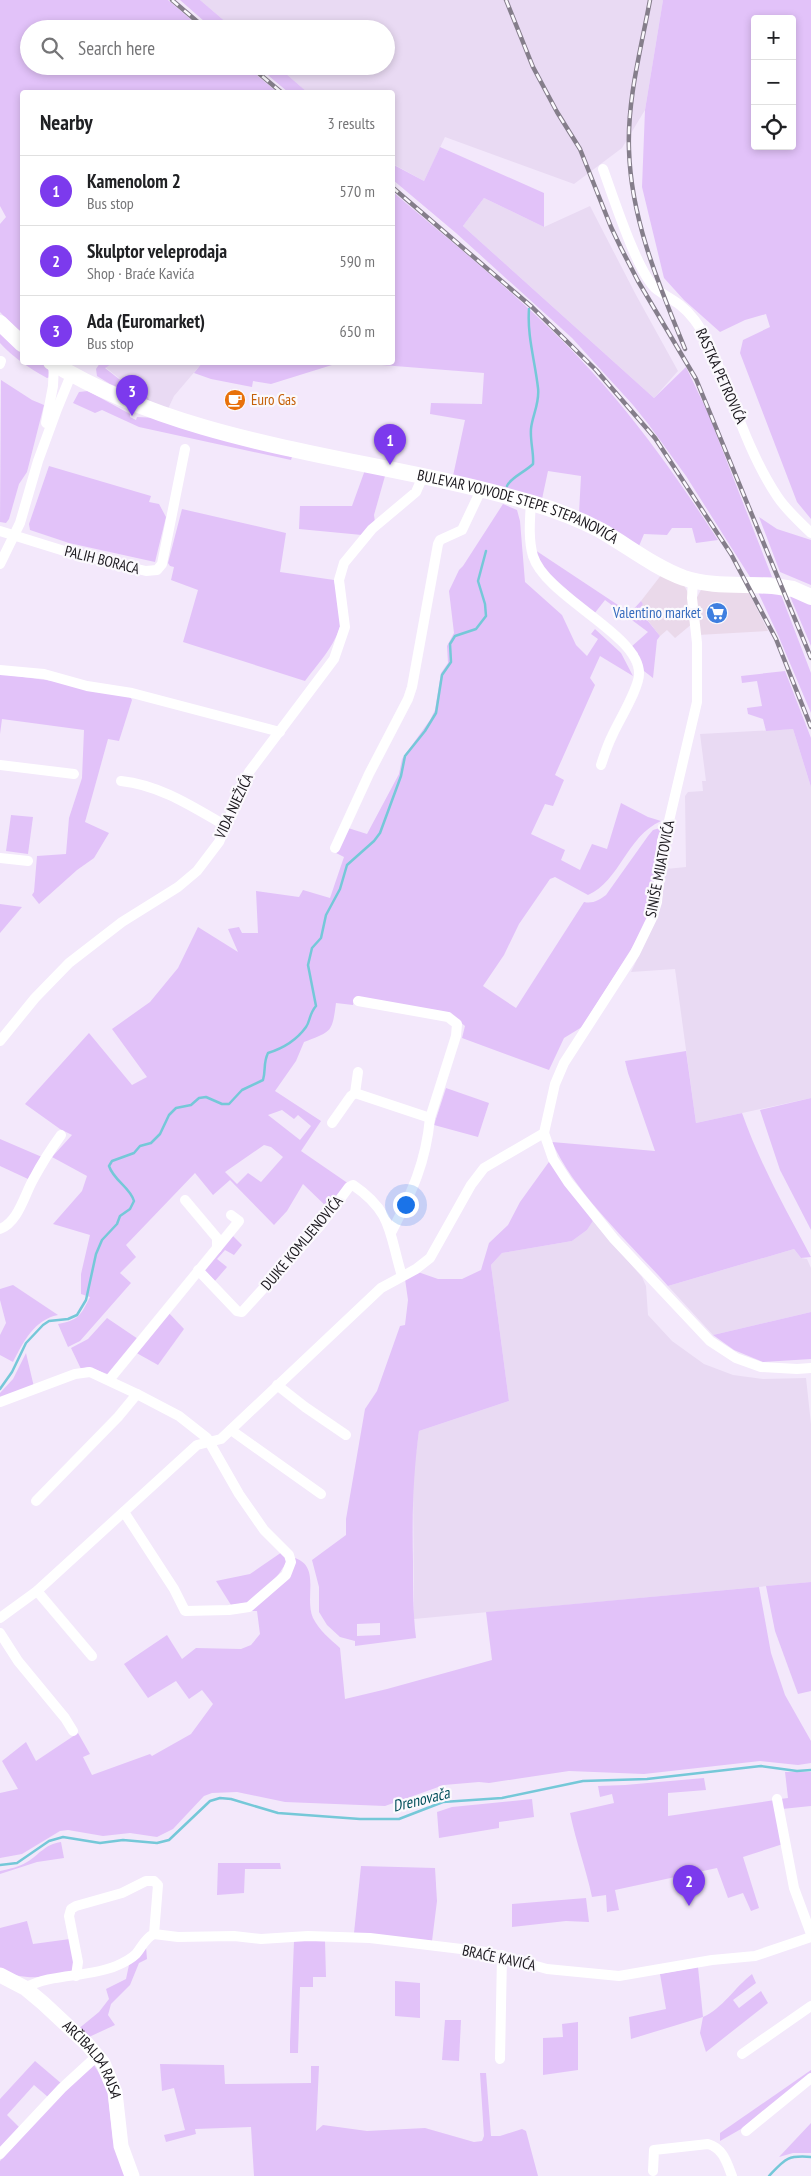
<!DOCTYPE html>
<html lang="en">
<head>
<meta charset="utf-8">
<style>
	body { margin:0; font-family:"PT Sans Narrow",sans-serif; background:#f2f2f2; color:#202124 }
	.controls { position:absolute; right:15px; top:15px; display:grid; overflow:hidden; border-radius:5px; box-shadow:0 2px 8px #0003 }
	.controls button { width:45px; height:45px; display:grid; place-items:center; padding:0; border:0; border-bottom:1px solid #e0e0e0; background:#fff; color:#202124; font:25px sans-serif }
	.you { position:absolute; left:405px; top:1204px; width:18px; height:18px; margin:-12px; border:4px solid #fff; border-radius:50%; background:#1a73e8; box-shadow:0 0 0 8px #1a73e833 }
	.badge { display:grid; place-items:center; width:32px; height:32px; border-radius:50%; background:#7c3aed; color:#fff; font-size:16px; font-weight:700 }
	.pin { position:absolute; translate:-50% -41px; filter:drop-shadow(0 1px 2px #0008) }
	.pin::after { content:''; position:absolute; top:26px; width:18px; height:15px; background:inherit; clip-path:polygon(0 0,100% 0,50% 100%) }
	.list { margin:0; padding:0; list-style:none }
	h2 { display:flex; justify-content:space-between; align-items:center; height:65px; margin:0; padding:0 20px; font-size:21px }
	h2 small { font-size:16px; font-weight:400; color:#757577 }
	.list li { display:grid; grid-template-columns:32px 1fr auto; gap:15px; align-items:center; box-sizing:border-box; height:70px; padding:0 20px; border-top:1px solid #e0e0e0 }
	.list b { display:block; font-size:19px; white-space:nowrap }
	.list p { margin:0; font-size:16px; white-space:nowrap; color:#757577 }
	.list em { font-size:16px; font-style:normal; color:#757577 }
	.icon { flex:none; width:28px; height:28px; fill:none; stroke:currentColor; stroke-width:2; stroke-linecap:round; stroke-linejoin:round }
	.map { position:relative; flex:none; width:811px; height:2176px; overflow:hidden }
	.search { position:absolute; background:#fff; box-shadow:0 2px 8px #0003; left:20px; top:20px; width:375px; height:55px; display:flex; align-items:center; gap:12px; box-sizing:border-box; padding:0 18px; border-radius:28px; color:#757577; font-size:19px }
	.panel { position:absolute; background:#fff; box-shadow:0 2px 8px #0003; left:20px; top:90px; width:375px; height:275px; border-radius:5px }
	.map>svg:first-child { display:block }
</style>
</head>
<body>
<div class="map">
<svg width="811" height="2176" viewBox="0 0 811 2176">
	<rect width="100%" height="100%" fill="#f3e8fb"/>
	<g fill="#ead9ea">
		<path d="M662 574 684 585 688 593 693 623 675 638 667 630 660 636 639 609 643 604 641 601Z"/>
		<path d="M747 589 768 631 698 635 696 599 701 590Z"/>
	</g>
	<g fill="#e9daf3">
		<path d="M200 0H663L645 110 622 148 574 184 445 137 424 181 393 164 392 92H307L277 66H386V29H234Z"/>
		<path d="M484 198 544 227 590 206 636 295 678 371 654 398 463 226Z"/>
		<path d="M113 363H202L174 396 167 411 143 397 105 367Z"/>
		<path d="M793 729 811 787V1098L696 1123 675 969 631 972 654 924 662 898 666 869 686 867 685 796 688 792 703 791 702 781H706L700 734Z"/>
		<path d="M593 1221 642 1277 646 1286 648 1315 672 1341 704 1364 733 1375 763 1379 806 1378 811 1424V1582L414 1619 413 1474 419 1431 509 1401 491 1265 502 1253 572 1241 587 1230Z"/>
		<path d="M794 1249 801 1258 807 1259 811 1268V1312L713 1335 668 1286Z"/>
	</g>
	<g fill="#e2c2f9" fill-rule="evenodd">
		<path d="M0 0H168L202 29H29V66H246L277 92H22V332L13 326 0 312V224L6 217 0 206Z"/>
		<path d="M180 0H200L234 29H213Z"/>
		<path d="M663 0H811V519L797 502 740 353 743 340 770 327 766 314 745 320 720 332 684 300 664 278 642 187 645 110ZM755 19H792V146H755Z"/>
		<path d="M257 66H277L307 92H288Z"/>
		<path d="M440 147 544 193V227L484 198 463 226 654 398 686 367 708 413 772 577H750L686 476 649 425 633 405 572 338 456 233 393 180 392 164 424 181Z"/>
		<path d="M393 192C469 257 550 320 615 398 653 443 686 491 718 540L696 543 692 528H672L667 535 644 534 639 546 579 513 581 476 548 471 542 499 453 476 465 420 430 414 431 403 482 404 484 373 369 364 332 365 271 384 253 381 252 387 211 379 194 373 202 363 392 362Z"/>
		<path d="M0 331 22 350V362L41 363 48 369 50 377 47 378C29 368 14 358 0 343Z"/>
		<path d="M100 363H113L105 368 142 397 146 395 150 401 110 384 97 376 96 369Z"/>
		<path d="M1 380 32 400 44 405 27 472 19 484 9 519 6 523 0 522Z"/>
		<path d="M88 391 130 414V417L136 420 137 417 158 418 292 457 291 460 139 427 102 410 95 413 73 403 79 392Z"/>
		<path d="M49 466 151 496 149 502 159 504 166 517 155 562 69 543 30 530 29 524Z"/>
		<path d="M365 470 385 476 374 515 375 522 362 535 299 529 300 506H352Z"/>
		<path d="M503 504 517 510 520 521 525 582 562 615 576 645 587 656 598 639 591 634 595 629 621 653 633 676 600 656 590 678 595 685 555 775 564 780 553 806 545 804 531 834 565 850 561 860 580 870 592 844 607 849 621 803 648 817 661 821C626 837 620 881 588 895L555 877 550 879 519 924 504 955 483 986 516 1008 584 902C593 904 599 900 606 895L648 836 653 830 663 827 656 890 650 913 635 943 582 1027 564 1038 549 1070 462 1038 465 1026 452 1015 355 997 353 1005 336 1003C332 1033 332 1031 304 1042L296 1061 275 1091 321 1121 301 1151 349 1184 330 1210 303 1184 287 1211 274 1225 230 1180 213 1195 195 1173 126 1245 136 1257 120 1273 131 1283 80 1341 68 1347 58 1324C79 1320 80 1316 90 1297L81 1294V1274L90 1235 53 1224 82 1191 87 1176 52 1157 72 1135 60 1129 25 1104 89 1033 132 1085 147 1077 112 1029 150 1002 178 968 198 927 238 952 228 929 239 927 242 933H258L256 891 299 897 303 890 330 898 344 857 336 853 348 828 367 834 399 774 402 759 430 720 435 710 441 673 448 663 447 646 454 633 449 591 459 570 463 566ZM282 1110 294 1119 298 1115 311 1126 300 1140 268 1115ZM264 1145 271 1147 283 1157 261 1182 248 1173 237 1184 225 1172Z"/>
		<path d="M182 509 286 533 280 572 334 580 342 617C339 642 319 662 305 681L183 642 198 590 171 580 174 567 170 566 168 563Z"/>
		<path d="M759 517 777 529 811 540V585L780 572Z"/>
		<path d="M535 550 630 613 641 601 643 604 639 610 660 636 657 640 653 678 644 671 637 658 638 653 631 647 648 632 605 600 594 614 544 569Z"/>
		<path d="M757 590 780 592 811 673V713L778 635Z"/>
		<path d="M789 594 811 604V646Z"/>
		<path d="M785 671 811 738V787L793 729 766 731 763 719 748 714 747 708 762 706 757 681 742 683 741 676Z"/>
		<path d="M0 674 61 682 129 695 132 700 119 741 108 739 85 822 109 833 94 858 77 870 39 904 32 895 34 892 37 856 66 854 69 818 82 778 84 730 2 719 0 734Z"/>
		<path d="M11 815 33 817 28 854 6 851Z"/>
		<path d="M0 904 22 907 0 933Z"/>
		<path d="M686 1051 696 1123 742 1113C760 1164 786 1210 811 1257L801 1258 794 1249 668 1286C629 1242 576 1195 552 1142L655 1151 628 1073 625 1061Z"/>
		<path d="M446 1088 489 1103 478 1137 434 1125Z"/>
		<path d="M811 1098V1230L780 1170 760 1110Z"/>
		<path d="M0 1139 42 1157 28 1179 0 1166Z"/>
		<path d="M551 1159 593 1221 587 1230 572 1241 502 1253 491 1265 509 1401 419 1431C413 1475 412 1517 413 1561 413 1587 413 1613 416 1638L355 1646V1641L340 1637 327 1625 319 1612V1587L312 1560 346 1535V1519L365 1409 377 1391 400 1326 405 1325 408 1300 405 1279 418 1272 438 1279H462L481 1270 489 1243 508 1225 520 1202ZM380 1623V1635L357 1636V1624Z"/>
		<path d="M232 1235 242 1245 234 1255 225 1250 217 1259 227 1267 214 1282 205 1274 204 1267Z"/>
		<path d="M13 1285 58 1315C34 1320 24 1341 13 1362L0 1355V1335L6 1323 0 1300V1289Z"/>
		<path d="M167 1311 184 1329 158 1365 133 1351Z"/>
		<path d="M811 1312V1359L763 1362 734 1350 713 1335Z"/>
		<path d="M107 1318 138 1339 110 1375 88 1367 81 1369 71 1348 88 1339Z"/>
		<path d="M26 1353 34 1387 0 1399V1393L13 1379Z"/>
		<path d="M282 1552 288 1559C281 1573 262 1598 247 1603 242 1604 236 1604 231 1605L216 1581 250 1574Z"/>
		<path d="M295 1558C321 1567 304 1597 313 1618 319 1630 330 1639 340 1648L345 1699 387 1689 492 1660 486 1612 759 1587 771 1653 785 1695 811 1741V1763L798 1765 760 1761 644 1774 569 1771 489 1783 479 1782 444 1785 385 1806 285 1802 237 1792 212 1793 204 1796 173 1829 157 1837 130 1833 103 1836 68 1830 60 1831 22 1854 0 1858V1793L18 1789 2 1761 26 1742 36 1761 78 1733 90 1754 83 1757 92 1775 150 1754 152 1756 191 1734 213 1704 202 1690 189 1699 176 1681 148 1698 124 1664 167 1635 182 1659 196 1648 241 1649 251 1645 260 1634 257 1611H250C268 1597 289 1580 295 1558Z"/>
		<path d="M811 1582V1691L798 1694 775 1631 766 1586Z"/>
		<path d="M785 1772H811V1806L782 1809 780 1799 788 1798Z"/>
		<path d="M704 1778 706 1790 668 1793V1816L775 1800 783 1844 743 1857 759 1908 751 1911 743 1893 728 1898 717 1868 615 1890 619 1910 607 1912 606 1895 592 1897C586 1869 576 1842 570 1813L614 1803 612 1794 600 1797 598 1786 625 1785Z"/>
		<path d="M532 1799 534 1817 499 1822V1828L439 1838 437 1812 452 1807Z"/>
		<path d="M61 1842 64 1858 37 1862 0 1874V1871C9 1869 19 1867 27 1862 39 1855 45 1844 61 1842Z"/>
		<path d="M218 1863H280L281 1869H245L244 1893 217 1895Z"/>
		<path d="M361 1866 435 1868 437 1901 432 1941 354 1933Z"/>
		<path d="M586 1898 589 1922 566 1921 512 1927V1904Z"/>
		<path d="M27 1921 33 1944 70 1939 75 1963 73 1971C48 1978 24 1981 0 1970V1928Z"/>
		<path d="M294 1941H325L326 1977H313V1987H300L298 2053H290V2042Z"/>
		<path d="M146 1947 147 1959 139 1963 130 1985 111 2004 108 2015 115 2025 89 2037 77 2030 99 2012 109 1999 106 1989 126 1979 129 1965Z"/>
		<path d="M698 1967 703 2017C723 2008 734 1988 752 1974L756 1983 733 2000 739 2008 761 1991 768 2003 706 2052 700 2033 703 2017 631 2039 629 2017 666 2009 660 1974Z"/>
		<path d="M395 1981 420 1983V2018L395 2016Z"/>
		<path d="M445 2020H461L459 2061 442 2060Z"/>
		<path d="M578 2022V2070L543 2075V2038L563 2037 562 2024Z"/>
		<path d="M35 2061 62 2084 48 2097 34 2085 7 2115 20 2128 0 2148V2099Z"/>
		<path d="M160 2064 224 2065 225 2084 311 2083V2066H319L316 2131 323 2125 367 2131 425 2128 474 2142 482 2141 484 2136 480 2073H486L491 2136H500L522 2129 526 2131 538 2176H254L251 2127 195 2129 196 2134 166 2142 164 2135 185 2130 174 2088 162 2091Z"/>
		<path d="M94 2065 107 2086 113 2140 127 2176H0V2161L68 2087Z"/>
		<path d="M811 2070V2075L741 2129 720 2141V2133Z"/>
		<path d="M811 2123V2153H793L779 2157Z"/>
	</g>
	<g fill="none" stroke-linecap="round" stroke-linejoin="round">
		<g stroke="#75c8d8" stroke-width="2.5">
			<path d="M507 486C510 478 525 472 533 464 534 453 530 441 531 429 532 416 540 403 538 388 535 361 527 336 529 309"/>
			<path d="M0 1389 12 1372 26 1343 43 1325 49 1321 68 1319 77 1315 86 1300 96 1254 102 1240 117 1224 120 1216 130 1209 134 1201C130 1187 114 1181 109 1166L112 1161 134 1153 140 1146 151 1143 160 1134 169 1115 176 1108 191 1105 199 1098 206 1097 222 1104H229L242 1090 263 1080C266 1070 263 1063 268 1053 284 1048 296 1041 306 1027 310 1022 309 1014 316 1006L308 965 312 948 321 938 326 915 340 889 347 865 374 841 380 833 401 776 405 756 425 731 436 713 442 675 451 662 450 644 455 636 476 629 486 616 485 604 478 581 486 551"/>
			<path d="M0 1865 17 1863 49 1841 63 1837 100 1843 123 1840 157 1843 169 1840 210 1801 220 1798 231 1799 278 1813 360 1819H399L443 1802 502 1798 583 1781 647 1779 761 1766 797 1771 811 1770"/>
			<path d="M769 2176C785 2159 787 2155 811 2157"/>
		</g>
		<g stroke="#fff" stroke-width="10">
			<path d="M603 169C613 196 636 269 655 288 662 294 672 299 680 305 693 315 700 328 708 341 730 391 747 451 777 496 786 510 799 521 811 533"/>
			<path d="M0 364 1 361"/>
			<path d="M46 423 53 386 54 364"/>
			<path d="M531 502C530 519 528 539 533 556 546 597 639 634 639 673 640 687 618 722 612 736 607 746 604 756 601 765"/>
			<path d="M0 531 74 554 146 571 157 570 162 564 185 449"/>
			<path d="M0 564 20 523 38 461 57 409 71 375"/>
			<path d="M0 670 44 674 87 686 132 693 280 732"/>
			<path d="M0 765 74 774"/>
			<path d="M121 781C160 785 193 807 226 826"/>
			<path d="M335 848 369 774 408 699 412 687 438 544 440 540 462 530 481 490"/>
			<path d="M0 858 28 861"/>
			<path d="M358 1001 448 1017 457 1024 456 1036 430 1118"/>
			<path d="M0 1041 35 998 69 963 122 922 178 887 197 871 219 842 249 772 334 659 345 627 339 580 344 563 372 529 416 492 423 476"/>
			<path d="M355 1093 358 1072"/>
			<path d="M332 1123 351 1096 355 1093 430 1118C426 1162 412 1192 392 1231"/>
			<path d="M544 1133 553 1159 568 1182 614 1239 710 1341 736 1358 761 1367 797 1369 811 1368"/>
			<path d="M0 1229C19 1221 24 1195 34 1178 42 1163 51 1149 61 1135"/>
			<path d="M217 1248 239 1221 231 1215"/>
			<path d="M198 1270 237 1311 242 1312 320 1226 349 1187 353 1185C393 1212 389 1234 402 1276"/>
			<path d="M109 1380 217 1248V1238L185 1200"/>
			<path d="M277 1385 305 1407 346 1435"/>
			<path d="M0 1402 75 1374 90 1372 137 1394 179 1416 207 1438 239 1494 264 1530 289 1555 291 1562 286 1575 249 1607 229 1610 185 1611 174 1589 124 1512"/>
			<path d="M231 1430 321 1494"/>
			<path d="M36 1501 118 1417 137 1394"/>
			<path d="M37 1591 92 1656"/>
			<path d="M0 1618 37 1591 197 1445 221 1439 381 1288 416 1269 430 1258 471 1185 484 1168 544 1133 555 1084 564 1063 635 953 652 918 657 902 662 841 669 821 697 702V643L692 598 693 580"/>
			<path d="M0 1633 18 1661 65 1718 73 1731"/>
			<path d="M777 1799 794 1888 811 1934"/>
			<path d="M76 1976 78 1962 69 1916 71 1909 76 1906 122 1893 146 1881H154L158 1885 154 1934"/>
			<path d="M25 1988C52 1973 87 1978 116 1966 123 1963 130 1960 136 1954 142 1947 145 1938 154 1934L178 1937 234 1936 261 1939 308 1936 370 1938 486 1952 547 1969 619 1976 712 1960 755 1956 811 1937"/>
			<path d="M742 2054 811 2006"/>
			<path d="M500 2059 502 1955"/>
			<path d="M746 2131 811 2078"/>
			<path d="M0 2154 62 2088 98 2055"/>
			<path d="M653 2171 654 2150 708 2144C723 2148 727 2163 732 2176"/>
		</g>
		<path stroke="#fff" stroke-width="15" id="s1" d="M0 1975 25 1988 43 2003 87 2044 103 2063 115 2092 121 2146 132 2176"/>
		<g stroke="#fff" stroke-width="16">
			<path d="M0 323 22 344"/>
			<path id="s2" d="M51 362C193 450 375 456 532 503 556 510 579 519 600 530 628 546 654 567 684 578 714 588 749 583 780 587L793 589 811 597"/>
		</g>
		<g stroke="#857e8b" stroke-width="4.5">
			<g id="rail">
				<path d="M172 0 206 29"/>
				<path d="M506 0 533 67 557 112 580 149 611 227 621 248 638 281 696 379 811 658"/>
				<path d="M650 0C641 49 627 100 629 150 631 220 659 285 685 349"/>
				<path d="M250 66 281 92"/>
				<path d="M392 187 532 307 596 370 655 438 731 554 776 639 811 727"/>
			</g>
		</g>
		<use href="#rail" stroke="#fbf9fd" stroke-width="2.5" stroke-dasharray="8" stroke-linecap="butt"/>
	</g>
	<defs>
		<g id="cafe-disc" transform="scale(1.125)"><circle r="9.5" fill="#e8710a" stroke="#fbf9fd"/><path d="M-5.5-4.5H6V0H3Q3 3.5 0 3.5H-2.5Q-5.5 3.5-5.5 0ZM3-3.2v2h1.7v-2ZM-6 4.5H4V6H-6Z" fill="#fff"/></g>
		<g id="supermarket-disc" transform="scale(1.125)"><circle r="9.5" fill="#3f7fe0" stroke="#fbf9fd"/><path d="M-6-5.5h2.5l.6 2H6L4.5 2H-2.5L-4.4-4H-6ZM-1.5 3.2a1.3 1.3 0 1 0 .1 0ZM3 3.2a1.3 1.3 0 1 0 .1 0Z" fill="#fff"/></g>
	</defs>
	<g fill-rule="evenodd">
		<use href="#cafe-disc" x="235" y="400"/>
		<use href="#supermarket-disc" x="717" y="613"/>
	</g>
	<g text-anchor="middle" stroke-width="4.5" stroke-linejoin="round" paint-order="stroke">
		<g font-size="15" fill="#1c191f" stroke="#fbf9fd">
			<text transform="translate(721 376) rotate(66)" y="5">RASTKA PETROVIĆA</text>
			<text dy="5" stroke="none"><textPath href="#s2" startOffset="491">BULEVAR VOJVODE STEPE STEPANOVIĆA</textPath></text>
			<text transform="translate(102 560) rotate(14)" y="5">PALIH BORACA</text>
			<text transform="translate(234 806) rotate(-65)" y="5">VIDA NJEŽIĆA</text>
			<text transform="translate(660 869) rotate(-79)" y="5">SINIŠE MIJATOVIĆA</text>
			<text transform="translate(302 1243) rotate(-50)" y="5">DUJKE KOMLJENOVIĆA</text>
			<text transform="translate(499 1958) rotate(12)" y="5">BRAĆE KAVIĆA</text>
			<text dy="5" stroke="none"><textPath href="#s1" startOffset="128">ARČIBALDA RAJSA</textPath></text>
		</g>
		<g font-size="15" fill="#c56008" stroke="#fbf9fd" text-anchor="start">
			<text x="251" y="405">Euro Gas</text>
		</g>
		<g font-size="15" fill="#366cbe" stroke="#fbf9fd" text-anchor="end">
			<text x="701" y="618">Valentino market</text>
		</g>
		<g font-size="16" font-style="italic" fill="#004e5a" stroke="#fbf9fd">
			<text transform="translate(421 1799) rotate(-14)" y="6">Drenovača</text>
		</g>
	</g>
</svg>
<div class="controls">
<button>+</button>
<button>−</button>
<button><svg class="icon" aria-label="locate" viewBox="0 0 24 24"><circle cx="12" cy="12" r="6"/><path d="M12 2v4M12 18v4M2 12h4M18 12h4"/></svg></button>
</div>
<div class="you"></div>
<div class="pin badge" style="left:390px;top:465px">1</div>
<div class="pin badge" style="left:689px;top:1906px">2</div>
<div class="pin badge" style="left:132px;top:416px">3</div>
<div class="search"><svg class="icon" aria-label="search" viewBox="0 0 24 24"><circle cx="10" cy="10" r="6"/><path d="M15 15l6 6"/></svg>Search here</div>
<section class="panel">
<h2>Nearby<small>3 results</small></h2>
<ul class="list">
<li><span class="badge">1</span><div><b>Kamenolom 2</b><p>Bus stop</p></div><em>570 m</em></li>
<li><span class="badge">2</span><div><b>Skulptor veleprodaja</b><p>Shop · Braće Kavića</p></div><em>590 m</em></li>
<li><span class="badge">3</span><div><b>Ada (Euromarket)</b><p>Bus stop</p></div><em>650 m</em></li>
</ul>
</section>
</div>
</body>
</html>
